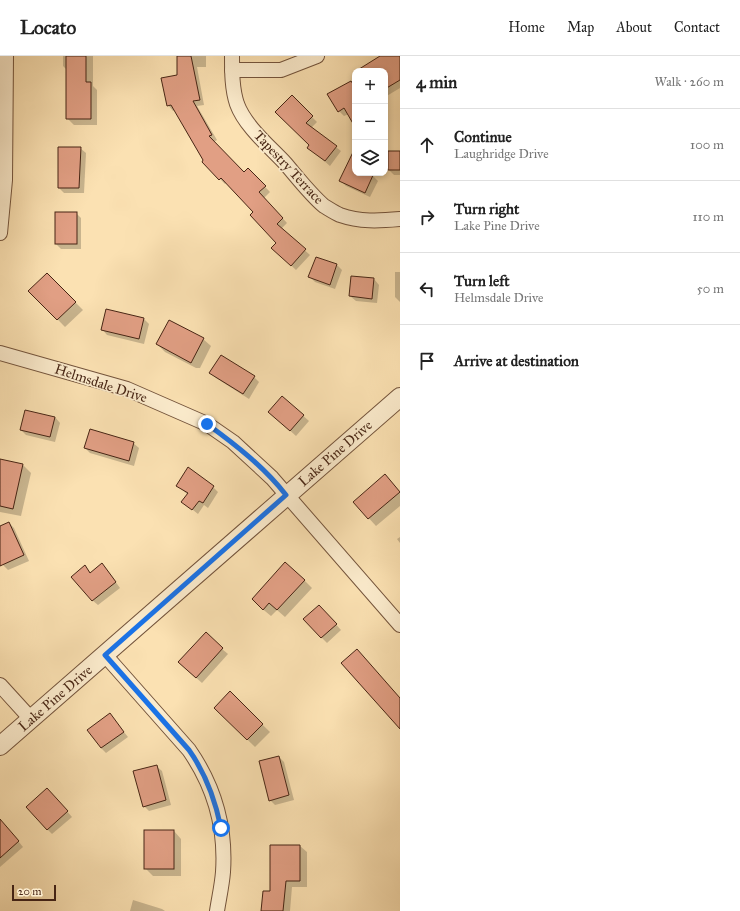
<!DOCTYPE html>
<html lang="en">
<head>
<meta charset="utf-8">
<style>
	body { margin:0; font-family:"IM FELL Great Primer",serif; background:#f6f6f6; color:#222 }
	.controls { position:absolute; right:12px; top:12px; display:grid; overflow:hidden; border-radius:8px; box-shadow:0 2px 6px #0003 }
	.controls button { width:36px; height:36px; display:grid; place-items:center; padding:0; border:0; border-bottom:1px solid #e0e0e0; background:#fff; color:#222; font:20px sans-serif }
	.scale { position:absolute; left:12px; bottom:10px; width:44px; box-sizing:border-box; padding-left:4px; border:2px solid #472514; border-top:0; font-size:11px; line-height:14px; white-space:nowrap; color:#472514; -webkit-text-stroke:3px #fceccd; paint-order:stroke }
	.stop { position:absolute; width:12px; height:12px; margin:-9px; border:3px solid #1a73e8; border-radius:50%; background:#fff }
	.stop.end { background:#1a73e8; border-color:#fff; box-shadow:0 1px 4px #0008 }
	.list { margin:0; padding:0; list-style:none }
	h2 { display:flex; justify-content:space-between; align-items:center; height:52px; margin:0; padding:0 16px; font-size:17px }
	h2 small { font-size:13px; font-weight:400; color:#767676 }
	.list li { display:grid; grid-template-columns:26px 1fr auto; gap:12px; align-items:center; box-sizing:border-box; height:72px; padding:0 16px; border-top:1px solid #e0e0e0 }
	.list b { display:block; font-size:15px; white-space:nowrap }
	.list p { margin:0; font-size:13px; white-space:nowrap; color:#767676 }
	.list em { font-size:13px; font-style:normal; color:#767676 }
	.icon { flex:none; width:22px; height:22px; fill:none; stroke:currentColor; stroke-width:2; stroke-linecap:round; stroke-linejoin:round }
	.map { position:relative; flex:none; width:400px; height:855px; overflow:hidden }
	header { display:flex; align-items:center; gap:24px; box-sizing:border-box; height:56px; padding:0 20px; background:#fff; border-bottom:1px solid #e0e0e0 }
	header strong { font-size:19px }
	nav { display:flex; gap:22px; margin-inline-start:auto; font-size:14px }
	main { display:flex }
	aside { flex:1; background:#fff }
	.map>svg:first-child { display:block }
</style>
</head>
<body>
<header>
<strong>Locato</strong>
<nav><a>Home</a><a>Map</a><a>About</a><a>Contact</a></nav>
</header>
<main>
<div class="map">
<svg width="400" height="855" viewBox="0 0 400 855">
	<rect width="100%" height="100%" fill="#fbe1b2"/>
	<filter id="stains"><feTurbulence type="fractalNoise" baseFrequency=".005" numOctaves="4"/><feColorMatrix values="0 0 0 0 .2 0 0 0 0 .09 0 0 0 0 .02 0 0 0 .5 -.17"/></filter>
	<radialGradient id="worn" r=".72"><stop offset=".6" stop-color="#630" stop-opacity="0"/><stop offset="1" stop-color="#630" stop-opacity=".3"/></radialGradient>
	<g fill="#0003">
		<path d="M63 0H93V30L97 34V69H74L67 62V14L63 10Z"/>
		<path d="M178 0H206V11H197L204 49 197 50 217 84 214 86 244 117 248 113 270 136 264 142 287 167 281 173 310 199 296 214 278 197V187L255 156 227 126 225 128 203 106 204 105 175 54 173 55 168 49 178 20Z"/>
		<path d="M382 0H400V32L385 41V15H360Z"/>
		<path d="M355 24V66L349 58 344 60 339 55 329 38Z"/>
		<path d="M292 41 317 66 311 72 341 95 330 110 308 91 310 89Z"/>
		<path d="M59 92H80L86 97 84 137H64L59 132Z"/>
		<path d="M400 96V119H394L389 114Z"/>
		<path d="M355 111V117H367L373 120 378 125 370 141 346 130 340 124Z"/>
		<path d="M76 157 81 162V193H61L56 188Z"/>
		<path d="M317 202 337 209 342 214 335 233 315 226 310 221Z"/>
		<path d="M395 216H400V246L395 241Z"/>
		<path d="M47 218 83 254 65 271 30 235Z"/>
		<path d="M374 223 379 229 377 247 356 245 350 240Z"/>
		<path d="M107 254 144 263 149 268 144 288 107 279 102 273Z"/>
		<path d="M203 283 211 290 200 312H196L165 296 157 288Z"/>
		<path d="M211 317 254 321 259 326 249 343 216 322Z"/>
		<path d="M283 342 309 365 296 380 275 361Z"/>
		<path d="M55 361 60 367 55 386 26 379 21 374Z"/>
		<path d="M133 387 139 392 134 410 90 397 85 392Z"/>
		<path d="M0 404 23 409 31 417 21 460 0 456Z"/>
		<path d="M385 420 400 436V450L376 470 354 446Z"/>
		<path d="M178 430 213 431 218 436 208 452 204 449 198 458 183 446 188 439Z"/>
		<path d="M9 467 14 472 29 505 8 514 3 509 0 502V471Z"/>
		<path d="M400 481V487L397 483Z"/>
		<path d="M85 510 91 517 107 514 120 532 98 549 92 544Z"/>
		<path d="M304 524 312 532 285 561 277 554 271 560 260 551Z"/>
		<path d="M324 555 341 574 327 587 322 582Z"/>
		<path d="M222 593 228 598 202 627 185 612Z"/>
		<path d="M230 637 270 676 255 691 215 652Z"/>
		<path d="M110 659 128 681 106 697 101 692Z"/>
		<path d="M279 701 284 706 294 744 275 749 270 744Z"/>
		<path d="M156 710 162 715 171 749 149 755 144 750Z"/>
		<path d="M52 738 72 761 52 778 47 773Z"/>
		<path d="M174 775 181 783V820H153L145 812Z"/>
		<path d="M0 776H11L23 791 0 811Z"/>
		<path d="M271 790H300L307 796V831H292L290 855H262L271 836Z"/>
		<path d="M133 844 162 853 165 855H130Z"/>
	</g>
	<g fill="#e19f84" stroke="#472514">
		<path d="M66 0H86V26H91V63H66Z"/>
		<path d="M177 0H191L200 44 193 45 212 79 209 80 244 116 248 112 266 130 259 136 283 162 277 168 306 193 291 210 271 192 276 187 250 159 253 156 221 122 219 124 202 106 203 104 171 49 167 50 161 22 177 19Z"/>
		<path d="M380 0H400V24L385 33V15H356Z"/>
		<path d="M351 25 355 31V71L344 52 338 56 327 38Z"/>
		<path d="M292 39 313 60 306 67 337 90 325 105 307 92 309 89 275 56Z"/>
		<path d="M58 91H81L79 132H58Z"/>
		<path d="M355 92V117H374L365 137 339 125Z"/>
		<rect x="388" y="95" width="12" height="19"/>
		<rect x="55" y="156" width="22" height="32"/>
		<path d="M316 201 337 208 330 229 308 221Z"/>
		<path d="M47 217 76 246 57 264 28 235Z"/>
		<path d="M351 220 374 222 372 243 349 240Z"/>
		<path d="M106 253 144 262 139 283 101 274Z"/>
		<path d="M169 264 204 282 191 307 156 288Z"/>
		<path d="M221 299 255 320 243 338 209 317Z"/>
		<path d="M282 340 304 359 290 375 268 356Z"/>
		<path d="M25 354 55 361 50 381 20 374Z"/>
		<path d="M90 373 134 386 129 405 84 392Z"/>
		<path d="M0 403 23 408 13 453 0 450Z"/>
		<path d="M188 411 214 430 203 447 199 445 192 454 181 446 188 437 176 430Z"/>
		<path d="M385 418 400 436 368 463 353 446Z"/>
		<path d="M9 466 24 499 0 510V470Z"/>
		<path d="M285 506 305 524 277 554 269 547 263 554 252 543Z"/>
		<path d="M102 507 116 526 92 545 71 521 85 509 90 517Z"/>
		<path d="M319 549 337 568 321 582 303 563Z"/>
		<path d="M206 576 223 592 196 622 178 606Z"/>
		<path d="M357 593 400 642V673L341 607Z"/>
		<path d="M230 635 263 668 247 684 214 652Z"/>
		<path d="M110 657 124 676 101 692 87 674Z"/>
		<path d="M279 700 289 739 269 745 259 705Z"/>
		<path d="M157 709 166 744 143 751 133 715Z"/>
		<path d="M47 732 68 755 47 774 26 751Z"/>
		<path d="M0 763 19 785 0 802Z"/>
		<rect x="144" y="774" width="30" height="39"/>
		<path d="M270 789H300V825H286L283 855H261L263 835H270Z"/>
	</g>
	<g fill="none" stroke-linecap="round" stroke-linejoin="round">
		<g stroke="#74543c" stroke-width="16">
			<g id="minor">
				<path d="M232 0C232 16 232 33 237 48 245 70 269 90 285 107 297 121 310 138 324 150 329 153 335 157 340 159 360 166 379 165 400 163"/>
				<path d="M232 14H281L317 0"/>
				<path d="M0 177 5 124 6 0"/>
				<path d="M0 297 127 333 207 368 233 386 272 422 400 569"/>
				<path d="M105 599 189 694C214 730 226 772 223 816 222 829 219 842 217 855"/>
				<path d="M0 629 31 663"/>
			</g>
		</g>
		<g stroke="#74543c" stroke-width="20">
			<path id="tertiary" d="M0 690 400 341"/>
		</g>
		<use href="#minor" stroke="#fceccd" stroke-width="14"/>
		<use href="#tertiary" stroke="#fceccd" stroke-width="18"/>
	</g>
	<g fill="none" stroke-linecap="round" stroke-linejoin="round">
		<path stroke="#1a73e8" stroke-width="5" d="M207 368C236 389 264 411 286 439L105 599 189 694C206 718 215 743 221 772"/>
	</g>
	<g text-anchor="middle" stroke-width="3.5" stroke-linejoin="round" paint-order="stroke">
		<g font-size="14" fill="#472514" stroke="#fceccd">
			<text transform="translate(289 111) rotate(47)" y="5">Tapestry Terrace</text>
			<text transform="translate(101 327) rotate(18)" y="5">Helmsdale Drive</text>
			<text transform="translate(335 397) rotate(-41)" y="5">Lake Pine Drive</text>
			<text transform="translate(55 642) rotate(-41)" y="5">Lake Pine Drive</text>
		</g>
	</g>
	<rect width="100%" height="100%" filter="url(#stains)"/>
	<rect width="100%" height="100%" fill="url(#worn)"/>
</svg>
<div class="controls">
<button>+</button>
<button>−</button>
<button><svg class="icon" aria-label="layers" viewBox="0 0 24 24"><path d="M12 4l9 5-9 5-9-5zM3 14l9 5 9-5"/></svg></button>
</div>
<div class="scale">20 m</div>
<div class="stop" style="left:221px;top:772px"></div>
<div class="stop end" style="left:207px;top:368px"></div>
</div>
<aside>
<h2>4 min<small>Walk · 260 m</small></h2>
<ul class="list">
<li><svg class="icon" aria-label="ahead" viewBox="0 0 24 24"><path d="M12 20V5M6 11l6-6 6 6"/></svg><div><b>Continue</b><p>Laughridge Drive</p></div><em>100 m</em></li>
<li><svg class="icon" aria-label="right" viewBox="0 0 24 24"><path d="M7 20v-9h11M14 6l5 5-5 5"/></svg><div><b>Turn right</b><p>Lake Pine Drive</p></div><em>110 m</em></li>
<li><svg class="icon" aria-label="left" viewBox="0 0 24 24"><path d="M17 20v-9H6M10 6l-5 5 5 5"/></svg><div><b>Turn left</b><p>Helmsdale Drive</p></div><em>50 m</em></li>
<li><svg class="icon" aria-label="arrive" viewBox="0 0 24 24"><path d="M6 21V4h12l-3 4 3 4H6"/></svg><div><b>Arrive at destination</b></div></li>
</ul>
</aside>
</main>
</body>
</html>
